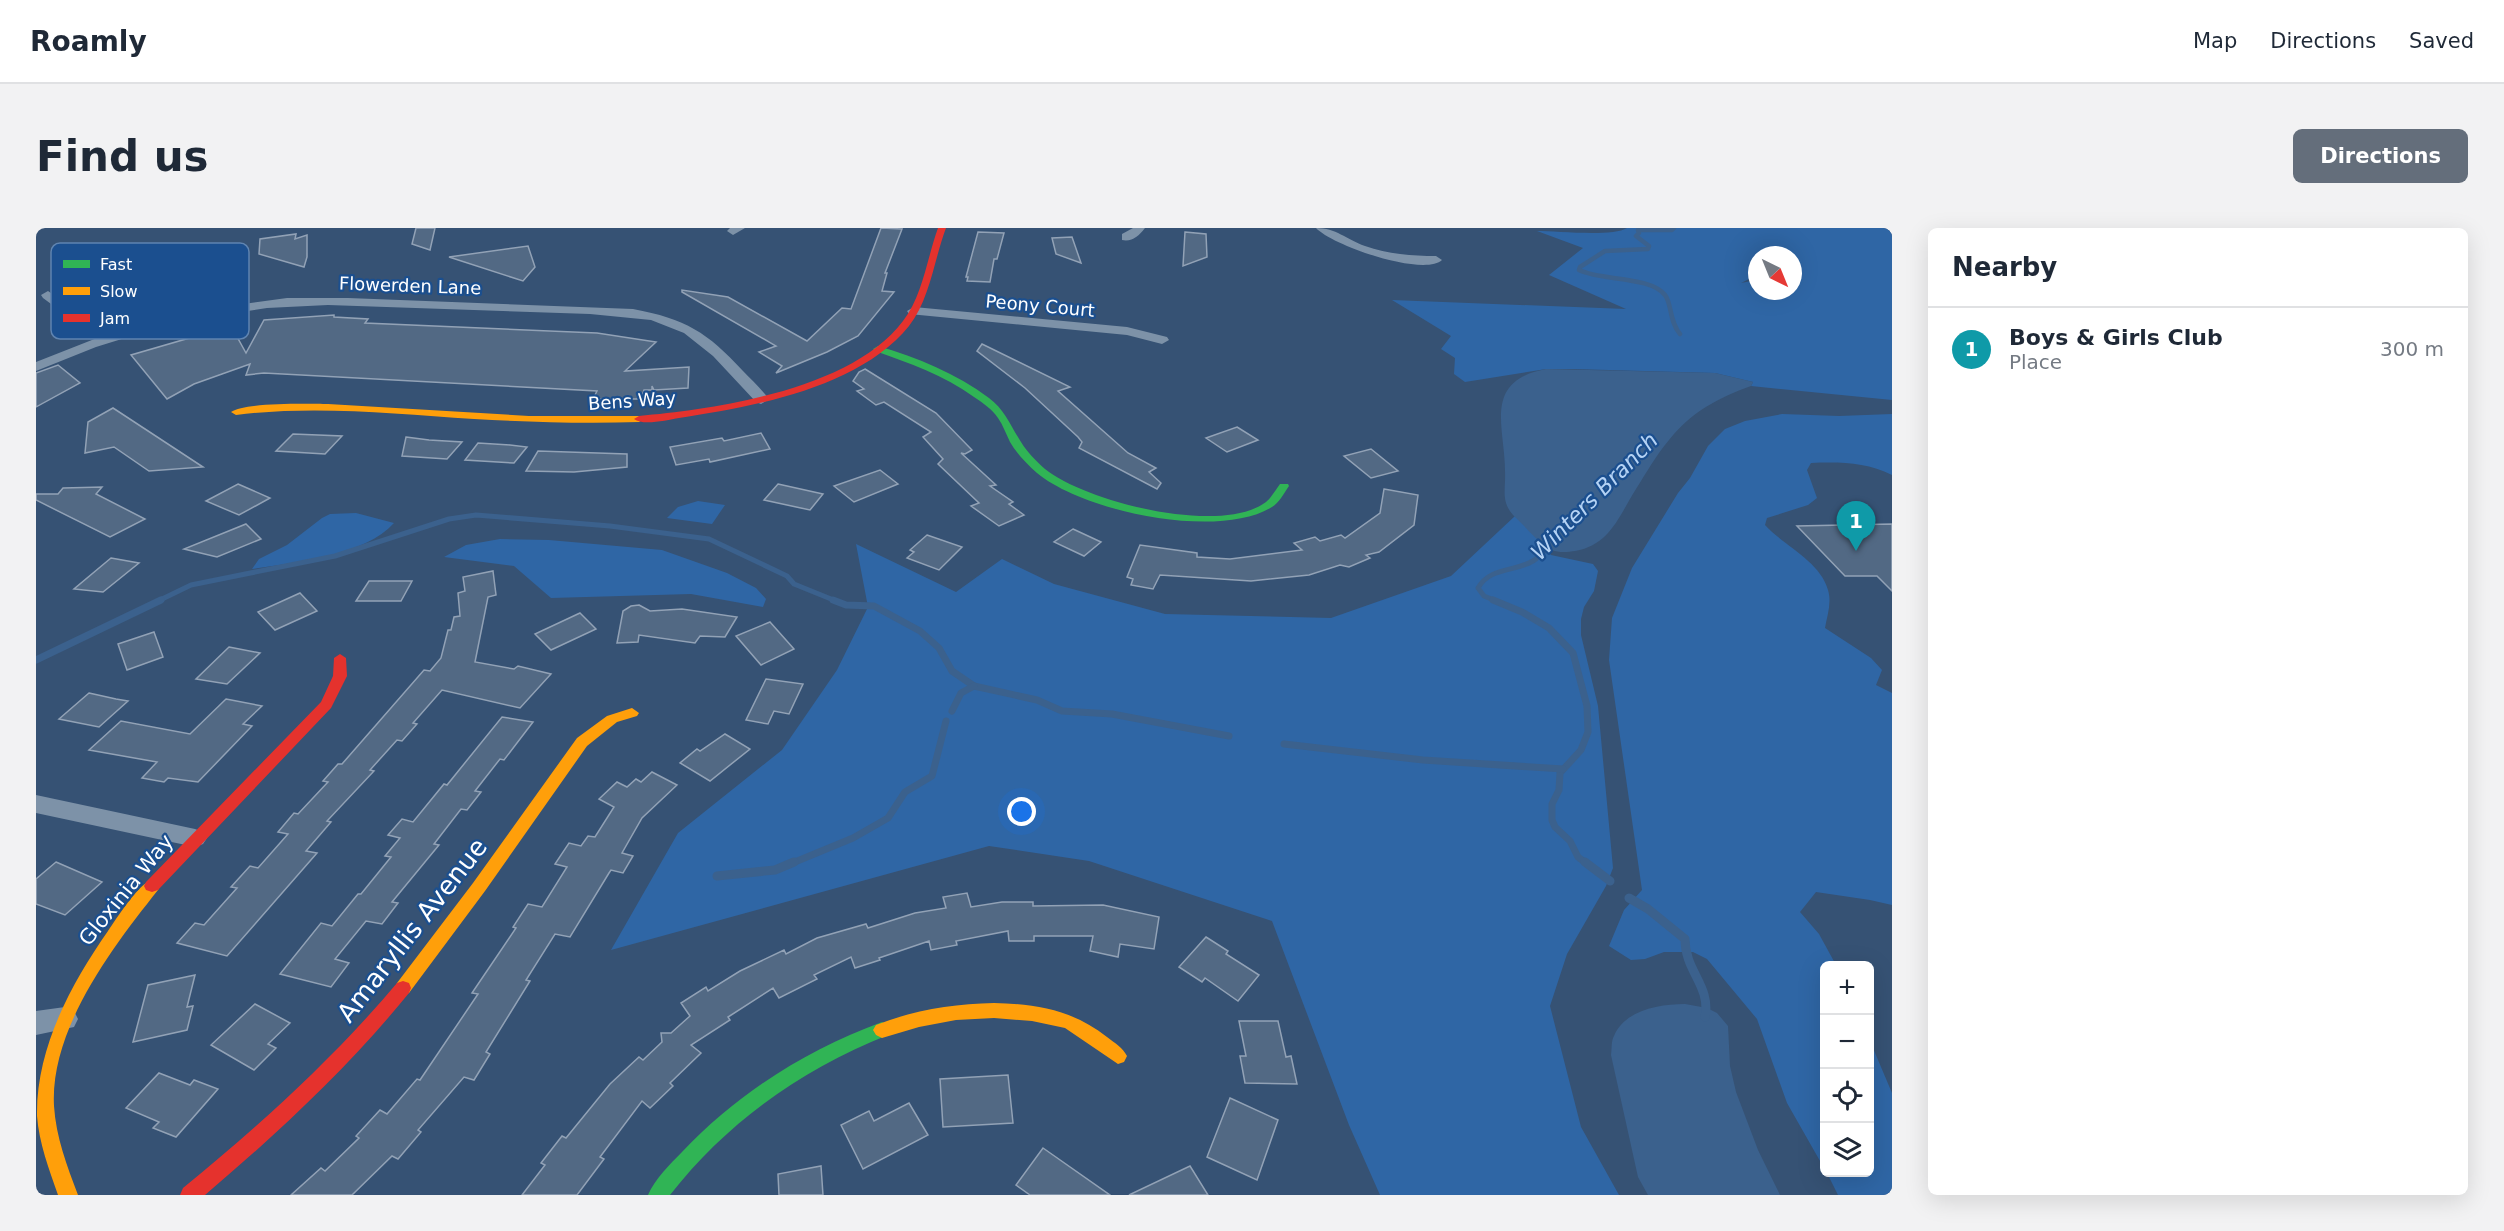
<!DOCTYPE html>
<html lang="en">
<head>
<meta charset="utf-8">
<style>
	body { margin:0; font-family:"DejaVu Sans",sans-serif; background:#f2f2f3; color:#1f2937 }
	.controls { position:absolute; right:18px; bottom:18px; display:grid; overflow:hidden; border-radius:9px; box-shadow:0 6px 24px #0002 }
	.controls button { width:54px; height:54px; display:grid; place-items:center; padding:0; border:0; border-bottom:2px solid #e0e1e3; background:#fff; color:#1f2937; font:30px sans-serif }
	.compass { position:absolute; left:1712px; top:18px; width:54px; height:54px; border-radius:50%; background:#fff; box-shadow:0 6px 24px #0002; rotate:137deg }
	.you { position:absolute; left:986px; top:584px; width:21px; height:21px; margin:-15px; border:4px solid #fff; border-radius:50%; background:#1a73e8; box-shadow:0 0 0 9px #1a73e833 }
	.badge { display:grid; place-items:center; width:39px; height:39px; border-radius:50%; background:#646e7b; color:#fff; font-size:20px; font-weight:700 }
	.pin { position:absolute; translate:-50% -50px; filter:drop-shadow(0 2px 3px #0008) }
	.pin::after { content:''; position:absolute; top:32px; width:21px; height:18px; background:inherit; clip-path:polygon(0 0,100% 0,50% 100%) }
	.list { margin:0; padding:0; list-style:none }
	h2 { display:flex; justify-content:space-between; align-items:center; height:78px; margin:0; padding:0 24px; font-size:26px }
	h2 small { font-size:20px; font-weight:400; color:#747a83 }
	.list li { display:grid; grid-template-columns:39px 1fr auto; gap:18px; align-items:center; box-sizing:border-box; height:84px; padding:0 24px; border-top:2px solid #e0e1e3 }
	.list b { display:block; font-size:22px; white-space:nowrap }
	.list p { margin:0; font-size:20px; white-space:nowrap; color:#747a83 }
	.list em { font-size:20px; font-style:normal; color:#747a83 }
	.icon { flex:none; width:33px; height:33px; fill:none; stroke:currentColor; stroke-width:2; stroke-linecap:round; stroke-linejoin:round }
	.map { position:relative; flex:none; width:1856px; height:967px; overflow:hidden; border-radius:9px }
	header { display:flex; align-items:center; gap:36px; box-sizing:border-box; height:84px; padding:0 30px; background:#fff; border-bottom:2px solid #e0e1e3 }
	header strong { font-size:28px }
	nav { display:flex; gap:33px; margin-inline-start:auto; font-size:21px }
	.intro { display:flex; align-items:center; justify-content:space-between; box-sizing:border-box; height:144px; padding:0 36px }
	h1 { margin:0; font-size:42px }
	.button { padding:15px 27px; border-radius:9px; background:#646e7b; color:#fff; font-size:21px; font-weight:700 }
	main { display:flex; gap:36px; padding:0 36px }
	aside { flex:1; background:#fff; border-radius:9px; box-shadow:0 6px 24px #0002 }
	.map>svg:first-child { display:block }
</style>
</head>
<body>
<header>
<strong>Roamly</strong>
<nav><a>Map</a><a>Directions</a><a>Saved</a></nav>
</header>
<div class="intro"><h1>Find us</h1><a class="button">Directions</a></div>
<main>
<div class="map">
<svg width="1856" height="967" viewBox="0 0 1856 967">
	<rect width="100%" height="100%" fill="#365274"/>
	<g fill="#2f66a5" fill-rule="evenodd">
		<path d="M1591 0H1856V172L1715 158 1717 154 1679 145 1537 141H1510L1429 154 1418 146 1419 130 1405 121 1415 108 1356 72 1590 81 1513 47 1547 20 1501 3C1520 3 1577 9 1591 0ZM1721 27H1757V63H1721V48L1715 53 1705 55 1721 47Z"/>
		<path d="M1746 186 1803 188 1856 186V247C1830 234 1804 234 1775 235L1771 242 1781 270 1772 277 1731 290 1729 297C1748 318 1784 333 1792 362 1796 375 1791 388 1789 400L1835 430 1846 442 1840 457 1856 465V677L1834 672 1780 664 1764 684 1783 706 1800 737 1788 738V940L1751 875 1721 791 1671 731 1657 724H1628L1609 731 1595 732 1573 718 1588 682 1606 662 1573 432 1576 390 1596 340 1642 265 1654 250 1672 218 1689 201 1709 193Z"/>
		<path d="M662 273 689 277 676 296 631 290 642 279Z"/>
		<path d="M320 285 358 295C329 328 257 335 216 341L223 331 251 317 286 290 294 286Z"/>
		<path d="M1479 288 1493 300 1515 327 1557 336 1562 343 1558 363 1548 379 1545 391V407L1562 478 1577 640 1570 658 1531 726 1514 778 1545 899 1583 967H1344L1313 897 1236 693 1053 633 953 618 575 722 642 605 746 522 801 442 832 379 820 316 920 364 966 331 1018 356 1129 386 1295 390 1415 348Z"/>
		<path d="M464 311 513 312 626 322 691 345 720 360 730 371 727 379 655 366 515 370 478 338 408 329 430 317Z"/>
		<path d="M1834 813 1856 865V967H1802L1791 945 1834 944Z"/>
	</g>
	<g fill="#3b618d">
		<path d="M1510 141 1679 145 1717 154 1715 158C1682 170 1655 184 1633 212 1621 226 1610 245 1600 261 1583 288 1574 317 1539 323 1532 324 1523 325 1516 322 1503 316 1490 299 1479 289 1464 274 1470 262 1469 243 1469 199 1446 153 1510 141Z"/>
		<path d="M1649 776 1671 780 1681 785 1692 798 1694 838 1700 864 1722 922 1744 967H1612L1602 949 1575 827C1576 821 1575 813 1578 808 1589 782 1623 776 1649 776Z"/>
	</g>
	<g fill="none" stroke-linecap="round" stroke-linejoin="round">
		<path stroke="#3b618d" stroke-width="4.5" d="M1638 0 1636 2H1602L1603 5 1600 8 1613 18 1612 21 1569 23 1544 39 1543 42C1565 53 1614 48 1629 67 1636 76 1633 93 1644 106"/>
		<g stroke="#3b618d" stroke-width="5">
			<path d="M122 373 155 357 299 328 413 291 440 287 574 298 673 311 751 348 758 356 800 373"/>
			<path d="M1460 373 1448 368 1442 360C1454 339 1478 344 1497 333 1506 328 1511 319 1517 312"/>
		</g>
		<g stroke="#3b618d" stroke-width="7">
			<path d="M797 372 810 377 838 378 884 403 903 420 916 443 938 458 1001 472 1026 483 1076 486 1193 508"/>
			<path d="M1457 372 1486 384 1513 400 1537 425 1551 478 1552 504 1545 522 1524 545 1523 562 1516 576V592L1519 599 1534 613 1542 629 1551 636"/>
			<path d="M0 432 125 372"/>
			<path d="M916 483 925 465 938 458"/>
			<path d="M1248 516 1387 532 1527 541"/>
			<path d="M754 636 817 610 852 590 869 564 896 548 910 493"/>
		</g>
		<g stroke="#3b618d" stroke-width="9">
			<path d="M1549 634 1574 653"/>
			<path d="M681 648 739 642 758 634"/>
			<path d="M1593 670 1612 681 1649 711C1649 744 1675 757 1669 789"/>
		</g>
	</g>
	<g fill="#526984" stroke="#92a2b6" stroke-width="1.5">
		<path d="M380 0H399L394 22 376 16Z"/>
		<path d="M845 0 866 1 849 45H851L846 63 858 64 822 108 791 124 740 145 746 138 723 124 740 118 646 64V62L692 69 771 113 806 80 815 81Z"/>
		<path d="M942 4 968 5 961 31H958L954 54 931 53 932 49H930Z"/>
		<path d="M1149 4 1170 6 1171 29 1147 38Z"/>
		<path d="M260 6 259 11 271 7V29L268 39 223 26 224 11Z"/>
		<path d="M1036 9 1045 35 1020 26 1016 10Z"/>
		<path d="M492 18 499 39 487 53 413 29Z"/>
		<path d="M298 87V89L332 91 329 95 561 105 620 114 589 143 653 139 652 160 618 162 616 158V162H608L605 171H557L561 163 228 145 210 147 214 136 158 156 131 171 95 127 195 98 210 125 228 92Z"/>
		<path d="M946 116 1034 159 1022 163 1092 225 1120 240 1113 244 1125 255 1121 261 1043 220 1046 214 1042 209 989 160 941 123Z"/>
		<path d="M22 137 44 155 0 179V145Z"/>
		<path d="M829 141 900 185 936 222 929 226 925 225 960 257 954 258 977 274 973 276 988 287 963 298 935 278 943 275 902 236 907 231 887 209 895 204 848 174 840 177 821 163 828 161 817 153 823 144Z"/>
		<path d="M77 180 167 239 113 243 78 219 49 225 52 194Z"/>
		<path d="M1201 199 1222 212 1191 224 1170 210Z"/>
		<path d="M725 205 734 221 674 234 673 231 640 237 634 219 686 210 688 213Z"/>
		<path d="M257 206 306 208 289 226 240 223Z"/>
		<path d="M370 209 393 212 426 214 411 231 366 228Z"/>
		<path d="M442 215 474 217 491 219 478 235 429 232Z"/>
		<path d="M1335 221 1362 243 1335 250 1308 228Z"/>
		<path d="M502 223 591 226V239L538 244 490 243Z"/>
		<path d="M844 242 862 256 818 274 798 258Z"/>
		<path d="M202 256 234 270 203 287 170 273Z"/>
		<path d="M742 256 787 266 774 282 728 272Z"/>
		<path d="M66 259 60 266 109 291 74 309 0 272V266H22L27 260Z"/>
		<path d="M1348 261 1382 267 1378 297 1343 324 1330 327 1334 330 1313 339 1304 337 1273 347 1215 353 1124 347 1117 361 1095 357 1097 351 1091 349 1104 317 1161 325V329L1194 331 1266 322 1258 315 1279 309 1284 313 1305 307 1309 310 1344 285Z"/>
		<path d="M210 296 225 311 181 329 148 321Z"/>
		<path d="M1856 296V363L1841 348H1809L1761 298Z"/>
		<path d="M1037 301 1065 314 1048 328 1018 314Z"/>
		<path d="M891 307 926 319 903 342 871 330 878 324 874 322Z"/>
		<path d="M75 330 103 335 67 364 38 361Z"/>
		<path d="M457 343 460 367 452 369 439 434 478 441 482 438 515 446 484 480 406 462 377 495 381 496 366 513 361 512 334 542 338 543 291 593 295 594 270 623 281 625 191 728 141 715 159 695 168 697 201 660 195 659 214 638 222 640 252 606 242 604 258 585 262 586 292 554 287 553 302 536H306L388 442 394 443 405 430 412 402H415L418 389 424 388 422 365 429 363 427 349Z"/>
		<path d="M333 353H376L365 373H320Z"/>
		<path d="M264 365 281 383 239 402 222 384Z"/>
		<path d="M603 377 614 383 646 381 701 389 689 409 664 408 659 415 603 407 602 414 581 415 587 383 595 378Z"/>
		<path d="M544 385 560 401 515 422 499 406Z"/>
		<path d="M734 394 758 421 725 437 700 408Z"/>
		<path d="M118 404 127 429 91 442 82 416Z"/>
		<path d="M193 419 224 425 191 456 160 451Z"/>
		<path d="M730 451 767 456 753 486 738 483 732 496 710 492Z"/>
		<path d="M53 465 80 471 92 473 63 499 23 491Z"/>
		<path d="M190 471 226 478 207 496 216 498 162 554 132 550 128 554 106 550 121 534 53 522 85 493 154 506Z"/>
		<path d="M466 489 497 494 468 532 464 531 439 563 445 564 431 582 425 581 398 616 403 617 356 674 362 675 346 696 330 693 299 731 313 735 295 759 244 746 285 695 296 698 322 666H325L355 629 349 628 364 610 352 607 366 591 377 594 408 556 411 557Z"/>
		<path d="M689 506 714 521 674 553 644 535 661 521 664 523Z"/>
		<path d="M616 544 641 557 606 590 586 625 597 628 587 645 575 642 573 645 534 709 519 706 490 752 494 753 450 824 454 826 438 852 428 849 382 902 385 904 362 931 356 928 316 967H255L285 940 289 943 323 910 320 908 344 882 351 886 381 851 384 852 442 766 436 765 480 700 477 699 492 676 506 679 531 639 519 636 533 615 545 618 552 608 559 609 578 579 563 571 581 554 591 559 600 551 605 554Z"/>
		<path d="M20 634 66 654 29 687 0 676V651Z"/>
		<path d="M931 665 935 679 966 674H997V678L1067 677 1123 689 1118 721 1084 716 1082 729 1054 723 1057 708H998V713H973L972 703 920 713 921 717 895 722 893 713 843 730 844 732 819 740 815 729 778 747 781 751 743 770 737 760 692 789 694 792 655 817 665 825 634 855 637 858 614 880 606 873 564 929 568 931 541 967H486L509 937 505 935 526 908 530 910 574 856 603 829 607 832 626 814 625 805H635L654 788 645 775 670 759 672 763 704 743 748 722 750 726 781 710 830 696 832 700 879 685 910 680 907 669Z"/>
		<path d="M1170 709 1192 723 1190 726 1223 747 1202 773 1169 750 1166 754 1143 739Z"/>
		<path d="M159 747 151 779 157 778 151 802 97 814 112 757Z"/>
		<path d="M219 776 254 795 232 816 240 820 218 842 175 817Z"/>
		<path d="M1203 793H1242L1250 829 1255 828 1261 856 1209 855 1204 828H1210Z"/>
		<path d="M123 845 154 857 158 852 182 861 140 909 117 900 123 894 90 880Z"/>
		<path d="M972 847 977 895 907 899 904 851Z"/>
		<path d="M1194 870 1242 892 1221 952 1171 929Z"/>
		<path d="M873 875 892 907 827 941 805 897 833 883 838 893Z"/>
		<path d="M1007 920 1074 967H994L980 957Z"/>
		<path d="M785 938 787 967H743L742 946Z"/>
		<path d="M1154 938 1172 967H1093Z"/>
	</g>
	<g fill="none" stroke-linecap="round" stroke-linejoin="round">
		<g fill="#7d92a8" fill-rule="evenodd">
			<path d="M694 0H709L697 7 691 3Z"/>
			<path d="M1097 0H1109C1103 8 1096 14 1086 12V6Z"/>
			<path d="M1280 0C1300 0 1310 11 1329 18 1352 26 1376 28 1400 28L1406 32C1388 49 1297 18 1280 0Z"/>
			<path d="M12 63 73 106 172 81 251 70H312L597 81C650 91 671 104 707 143 716 152 725 161 733 171L725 176 720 174 677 128 648 105 615 92 554 86 292 77 231 80 172 89 118 101 60 119 0 143V134L61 110 7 70 5 67Z"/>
			<path d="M878 79 1091 99 1131 109 1133 112 1126 116 1091 107 873 86 871 83Z"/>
			<path d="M0 567 159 601 167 604 171 610 167 616 159 619 0 585Z"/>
			<path d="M29 779 38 783 42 791 38 799 0 807V783Z"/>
		</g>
		<g fill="#30b455" fill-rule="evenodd">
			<path d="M842 118C881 129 921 146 953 170 969 182 974 197 985 214 991 224 1000 233 1009 241 1050 274 1185 308 1230 274 1236 269 1240 261 1244 256H1252L1253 258C1248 265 1243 275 1236 279 1183 312 1048 284 1001 245 991 236 981 226 974 214 970 206 967 197 962 190 956 181 947 175 938 169 908 147 873 135 839 123L837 121Z"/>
			<path d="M846 794 852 797 855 802 852 807C766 841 691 894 634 967H612C619 951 634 936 646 924 702 865 770 822 846 794Z"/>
		</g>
		<g fill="#ff9f0a" fill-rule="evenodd">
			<path d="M292 176 493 188H603L608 191 603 194C548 196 493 194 438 191 359 186 279 177 200 187L195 184C209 174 272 176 292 176Z"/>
			<path d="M596 480 603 485 601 488 581 494 551 518 449 663 373 765 367 767 361 765 359 760 361 755 437 655 541 510 571 488Z"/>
			<path d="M116 652 122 654 124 658 122 662C76 720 14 801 18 878 20 909 31 938 42 967H22C13 941 3 915 1 888 0 820 35 756 72 703 81 690 102 656 116 652Z"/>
			<path d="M958 775C1000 776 1037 782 1071 809 1079 815 1087 820 1091 828L1088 834 1082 836 1029 800 996 793 958 790 920 792 883 799 846 810 840 807 837 802 840 797C878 782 917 776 958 775Z"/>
		</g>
		<g fill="#e5322d" fill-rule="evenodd">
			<path d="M902 0H910C898 32 894 71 873 98 823 160 716 179 643 190 631 192 607 198 598 191L603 188C682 181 816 161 867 93 887 67 891 30 902 0Z"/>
			<path d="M304 426 310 430 311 448 295 480 122 662 116 664 110 662 108 658 110 654 285 474 297 448 298 430Z"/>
			<path d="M367 753 373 755 375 760 373 765C312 840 242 905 169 967H144L147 960C224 897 297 831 361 755Z"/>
		</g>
	</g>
	<g text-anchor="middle" stroke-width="4.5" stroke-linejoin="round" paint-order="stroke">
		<g font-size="18" fill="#fff" stroke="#1b4f8f">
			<text transform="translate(374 58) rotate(2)" y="6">Flowerden Lane</text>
			<text transform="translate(1004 78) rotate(5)" y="6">Peony Court</text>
			<text transform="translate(596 173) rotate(-4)" y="6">Bens Way</text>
		</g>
		<g font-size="21" fill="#fff" stroke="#1b4f8f">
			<text transform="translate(90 662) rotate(-51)" y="7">Gloxinia Way</text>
		</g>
		<g font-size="22" font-style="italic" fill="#b5d3f5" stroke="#1b4f8f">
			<text transform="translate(1558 268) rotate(-45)" y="8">Winters Branch</text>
		</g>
		<g font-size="26" fill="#fff" stroke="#1b4f8f">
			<text transform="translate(376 702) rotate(-52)" y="9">Amaryllis Avenue</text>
		</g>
	</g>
	<rect x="15" y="15" width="198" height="96" rx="9" fill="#1b4f8f" stroke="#5f84b1" stroke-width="1.5"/>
	<rect x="27" y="32" width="27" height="8" fill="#30b455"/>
	<rect x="27" y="59" width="27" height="8" fill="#ff9f0a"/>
	<rect x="27" y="86" width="27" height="8" fill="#e5322d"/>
	<g font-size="16" fill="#fff">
		<text x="64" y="42">Fast</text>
		<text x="64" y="69">Slow</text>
		<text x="64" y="96">Jam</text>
	</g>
</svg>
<div class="controls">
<button>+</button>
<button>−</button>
<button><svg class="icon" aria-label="locate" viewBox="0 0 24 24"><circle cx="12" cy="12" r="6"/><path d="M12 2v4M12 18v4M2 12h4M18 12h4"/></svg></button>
<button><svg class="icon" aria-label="layers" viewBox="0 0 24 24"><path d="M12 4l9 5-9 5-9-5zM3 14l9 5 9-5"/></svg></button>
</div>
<svg class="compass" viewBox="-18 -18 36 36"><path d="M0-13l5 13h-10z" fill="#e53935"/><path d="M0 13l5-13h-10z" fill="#747a83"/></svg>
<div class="you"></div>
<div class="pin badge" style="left:1820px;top:323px;background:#0f9aa8">1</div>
</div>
<aside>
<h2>Nearby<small></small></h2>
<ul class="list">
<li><span class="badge" style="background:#0f9aa8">1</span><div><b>Boys &amp; Girls Club</b><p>Place</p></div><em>300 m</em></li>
</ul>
</aside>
</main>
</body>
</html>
